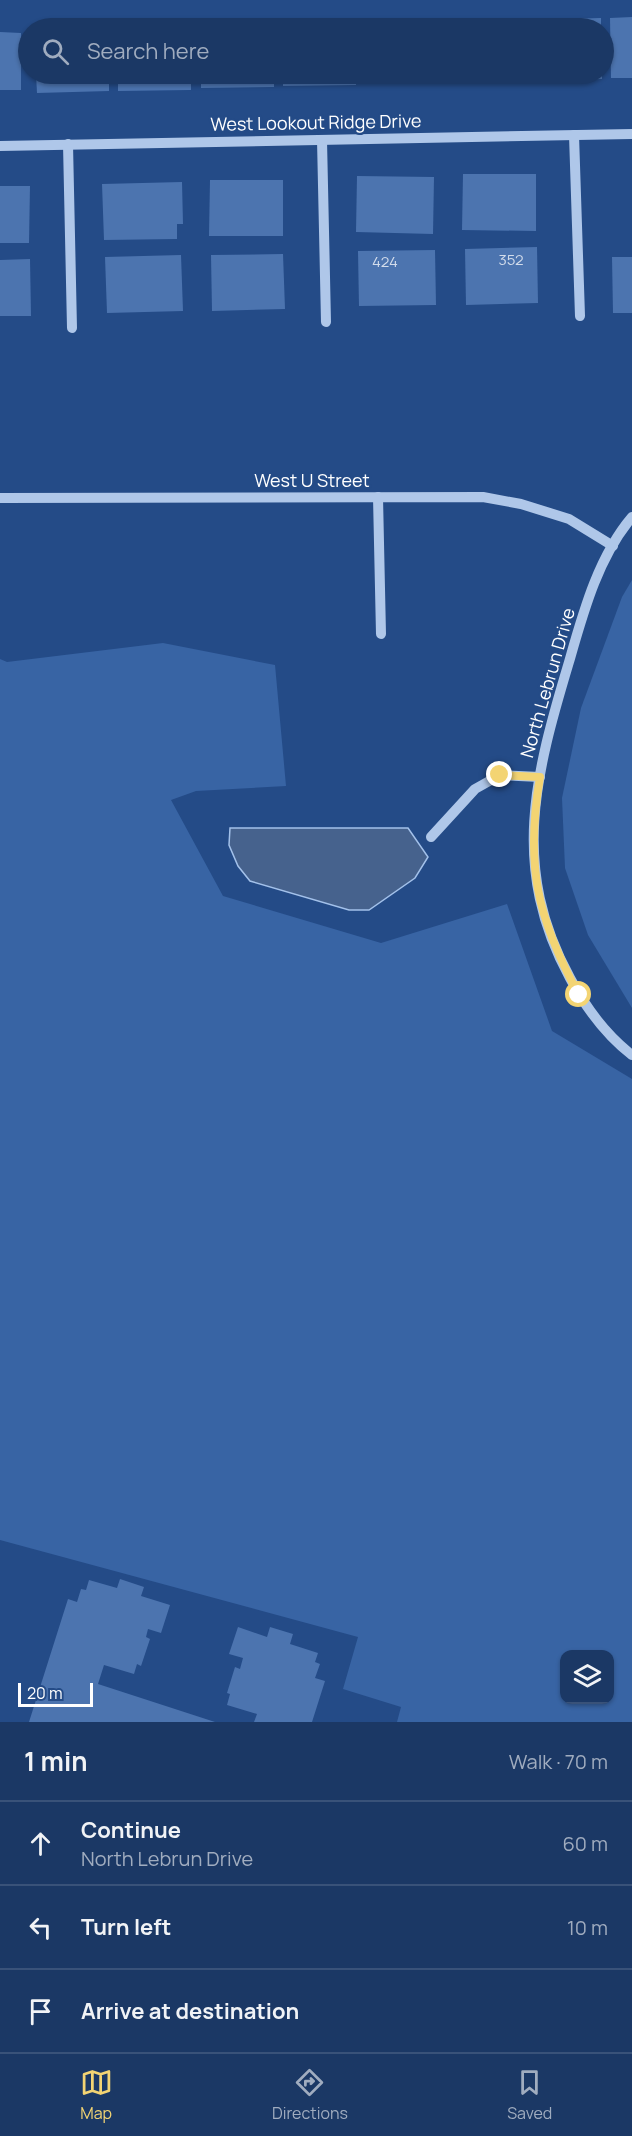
<!DOCTYPE html>
<html lang="en">
<head>
<meta charset="utf-8">
<style>
	body { margin:0; font-family:Manrope,sans-serif; background:#28436e; color:#f1f3f6 }
	.controls { position:absolute; right:18px; bottom:18px; display:grid; overflow:hidden; border-radius:12px; box-shadow:0 2px 4px #0004 }
	.controls button { width:54px; height:54px; display:grid; place-items:center; padding:0; border:0; border-bottom:2px solid #395279; background:#1b3865; color:#f1f3f6; font:30px sans-serif }
	.scale { position:absolute; left:18px; bottom:15px; width:75px; box-sizing:border-box; padding-left:6px; border:3px solid #fff; border-top:0; font-size:16px; line-height:21px; white-space:nowrap; color:#fff; -webkit-text-stroke:4px #244b87; paint-order:stroke }
	.stop { position:absolute; width:18px; height:18px; margin:-14px; border:4px solid #f3d473; border-radius:50%; background:#fff }
	.stop.end { background:#f3d473; border-color:#fff; box-shadow:0 2px 6px #0008 }
	.list { margin:0; padding:0; list-style:none }
	h2 { display:flex; justify-content:space-between; align-items:center; height:78px; margin:0; padding:0 24px; font-size:26px }
	h2 small { font-size:20px; font-weight:400; color:#a0acbf }
	.list li { display:grid; grid-template-columns:39px 1fr auto; gap:18px; align-items:center; box-sizing:border-box; height:84px; padding:0 24px; border-top:2px solid #395279 }
	.list b { display:block; font-size:22px; white-space:nowrap }
	.list p { margin:0; font-size:20px; white-space:nowrap; color:#a0acbf }
	.list em { font-size:20px; font-style:normal; color:#a0acbf }
	.icon { flex:none; width:33px; height:33px; fill:none; stroke:currentColor; stroke-width:2; stroke-linecap:round; stroke-linejoin:round }
	.map { position:relative; flex:none; width:632px; height:1722px; overflow:hidden }
	.search { position:absolute; background:#1b3865; box-shadow:0 2px 4px #0004; left:18px; right:18px; top:18px; height:66px; display:flex; align-items:center; gap:15px; box-sizing:border-box; padding:0 21px; border-radius:33px; color:#a0acbf; font-size:22px }
	.sheet { height:330px; background:#1b3865 }
	nav { display:flex; justify-content:space-around; align-items:center; box-sizing:border-box; height:84px; border-top:2px solid #395279; background:#1b3865; font-size:16px; color:#a0acbf }
	nav a { display:grid; justify-items:center; gap:3px }
	nav .on { color:#f3d473 }
	.map>svg:first-child { display:block }
</style>
</head>
<body>
<div class="map">
<svg width="632" height="1722" viewBox="0 0 632 1722">
	<rect width="100%" height="100%" fill="#244b87"/>
	<g fill="#3864a4" fill-rule="evenodd">
		<path d="M632 580V1008L588 935 565 868 562 798 581 708 622 597Z"/>
		<path d="M163 643 275 665 286 786 196 791 171 800 223 896 381 943 507 904 552 1031 632 1079V1722H397L401 1707 343 1689 358 1637 0 1540V659L7 662ZM610 1654V1700H564V1654Z"/>
	</g>
	<path fill="#46628d" stroke="#a3c1ea" stroke-width="1.5" d="M230 828H408L428 857 415 878 369 910H349L250 881 238 866 229 845Z"/>
	<g fill="#4c74af">
		<path d="M632 17V78H611L610 18Z"/>
		<path d="M601 18V28H528V20Z"/>
		<path d="M519 21V28H446V22Z"/>
		<path d="M437 23V28H364V25Z"/>
		<path d="M355 25V28H282V26Z"/>
		<path d="M0 32 21 33V90H0Z"/>
		<path d="M36 74H109V91L37 93Z"/>
		<path d="M118 74H191V90L118 91Z"/>
		<path d="M201 74H274V87L201 88Z"/>
		<path d="M283 74H355L356 85 283 86Z"/>
		<path d="M365 74H438V83L365 84Z"/>
		<path d="M447 74H520V81L447 83Z"/>
		<path d="M529 74H602V79L529 81Z"/>
		<path d="M463 174H536V231L462 230Z"/>
		<path d="M357 176 434 177 433 234 356 232Z"/>
		<path d="M210 180H283V236H209Z"/>
		<path d="M182 182 183 224H177V239L104 240 102 184Z"/>
		<path d="M0 186H30L29 243H0Z"/>
		<path d="M537 247 538 303 466 305 465 249Z"/>
		<path d="M435 250 436 305 359 306 358 251Z"/>
		<path d="M283 254 285 309 212 311 211 255Z"/>
		<path d="M181 255 183 311 107 313 105 257Z"/>
		<path d="M612 257H632V313H613Z"/>
		<path d="M30 259 31 316H0V260Z"/>
		<path d="M120 1579 144 1587 141 1596 170 1605 161 1633 148 1629 146 1637 150 1639 141 1666 137 1664 134 1674 104 1665 98 1684 215 1722H29L68 1599 77 1602 81 1589 86 1590 89 1580 117 1588Z"/>
		<path d="M238 1627 267 1637 270 1627 293 1634 290 1644 318 1653 315 1662 320 1664 315 1678 325 1681 312 1722H254L257 1714 227 1705 230 1694 227 1693 235 1667 240 1669 243 1658 229 1654Z"/>
	</g>
	<g fill="none" stroke-linecap="round" stroke-linejoin="round">
		<g stroke="#afc7e9" stroke-width="10">
			<path d="M574 135 580 316"/>
			<path d="M322 140 326 322"/>
			<path d="M68 144 72 328"/>
			<path d="M0 146 632 134"/>
			<path d="M378 497 381 634"/>
			<path d="M0 498 483 497 521 504 569 519 613 546"/>
			<path d="M632 517C598 557 583 613 569 662 535 775 510 868 570 978 586 1008 606 1035 632 1055"/>
			<path d="M431 837 475 789 500 775 540 777"/>
		</g>
	</g>
	<g fill="none" stroke-linecap="round" stroke-linejoin="round">
		<path stroke="#f3d473" stroke-width="8" d="M500 775 540 777C525 865 537 918 579 995"/>
	</g>
	<g text-anchor="middle" stroke-width="4.5" stroke-linejoin="round" paint-order="stroke">
		<g font-size="15" fill="#d2dceb">
			<text x="511" y="265">352</text>
			<text x="385" y="267">424</text>
		</g>
		<g font-size="18" fill="#fff" stroke="#244b87">
			<text transform="translate(316 123) rotate(-1)" y="6">West Lookout Ridge Drive</text>
			<text x="312" y="487">West U Street</text>
			<text transform="translate(548 683) rotate(-74)" y="6">North Lebrun Drive</text>
		</g>
	</g>
</svg>
<div class="controls">
<button><svg class="icon" aria-label="layers" viewBox="0 0 24 24"><path d="M12 4l9 5-9 5-9-5zM3 14l9 5 9-5"/></svg></button>
</div>
<div class="scale">20 m</div>
<div class="stop" style="left:579px;top:995px"></div>
<div class="stop end" style="left:500px;top:775px"></div>
<div class="search"><svg class="icon" aria-label="search" viewBox="0 0 24 24"><circle cx="10" cy="10" r="6"/><path d="M15 15l6 6"/></svg>Search here</div>
</div>
<section class="sheet">
<h2>1 min<small>Walk · 70 m</small></h2>
<ul class="list">
<li><svg class="icon" aria-label="ahead" viewBox="0 0 24 24"><path d="M12 20V5M6 11l6-6 6 6"/></svg><div><b>Continue</b><p>North Lebrun Drive</p></div><em>60 m</em></li>
<li><svg class="icon" aria-label="left" viewBox="0 0 24 24"><path d="M17 20v-9H6M10 6l-5 5 5 5"/></svg><div><b>Turn left</b></div><em>10 m</em></li>
<li><svg class="icon" aria-label="arrive" viewBox="0 0 24 24"><path d="M6 21V4h12l-3 4 3 4H6"/></svg><div><b>Arrive at destination</b></div></li>
</ul>
</section>
<nav>
<a class="on"><svg class="icon" aria-label="map" viewBox="0 0 24 24"><path d="M3 6l6-2 6 2 6-2v14l-6 2-6-2-6 2zM9 4v14M15 6v14"/></svg>Map</a>
<a><svg class="icon" aria-label="directions" viewBox="0 0 24 24"><path d="M12 3l9 9-9 9-9-9zM9 14v-3h6M13 9l2 2-2 2"/></svg>Directions</a>
<a><svg class="icon" aria-label="saved" viewBox="0 0 24 24"><path d="M7 4h10v16l-5-4-5 4z"/></svg>Saved</a>
</nav>
</body>
</html>
